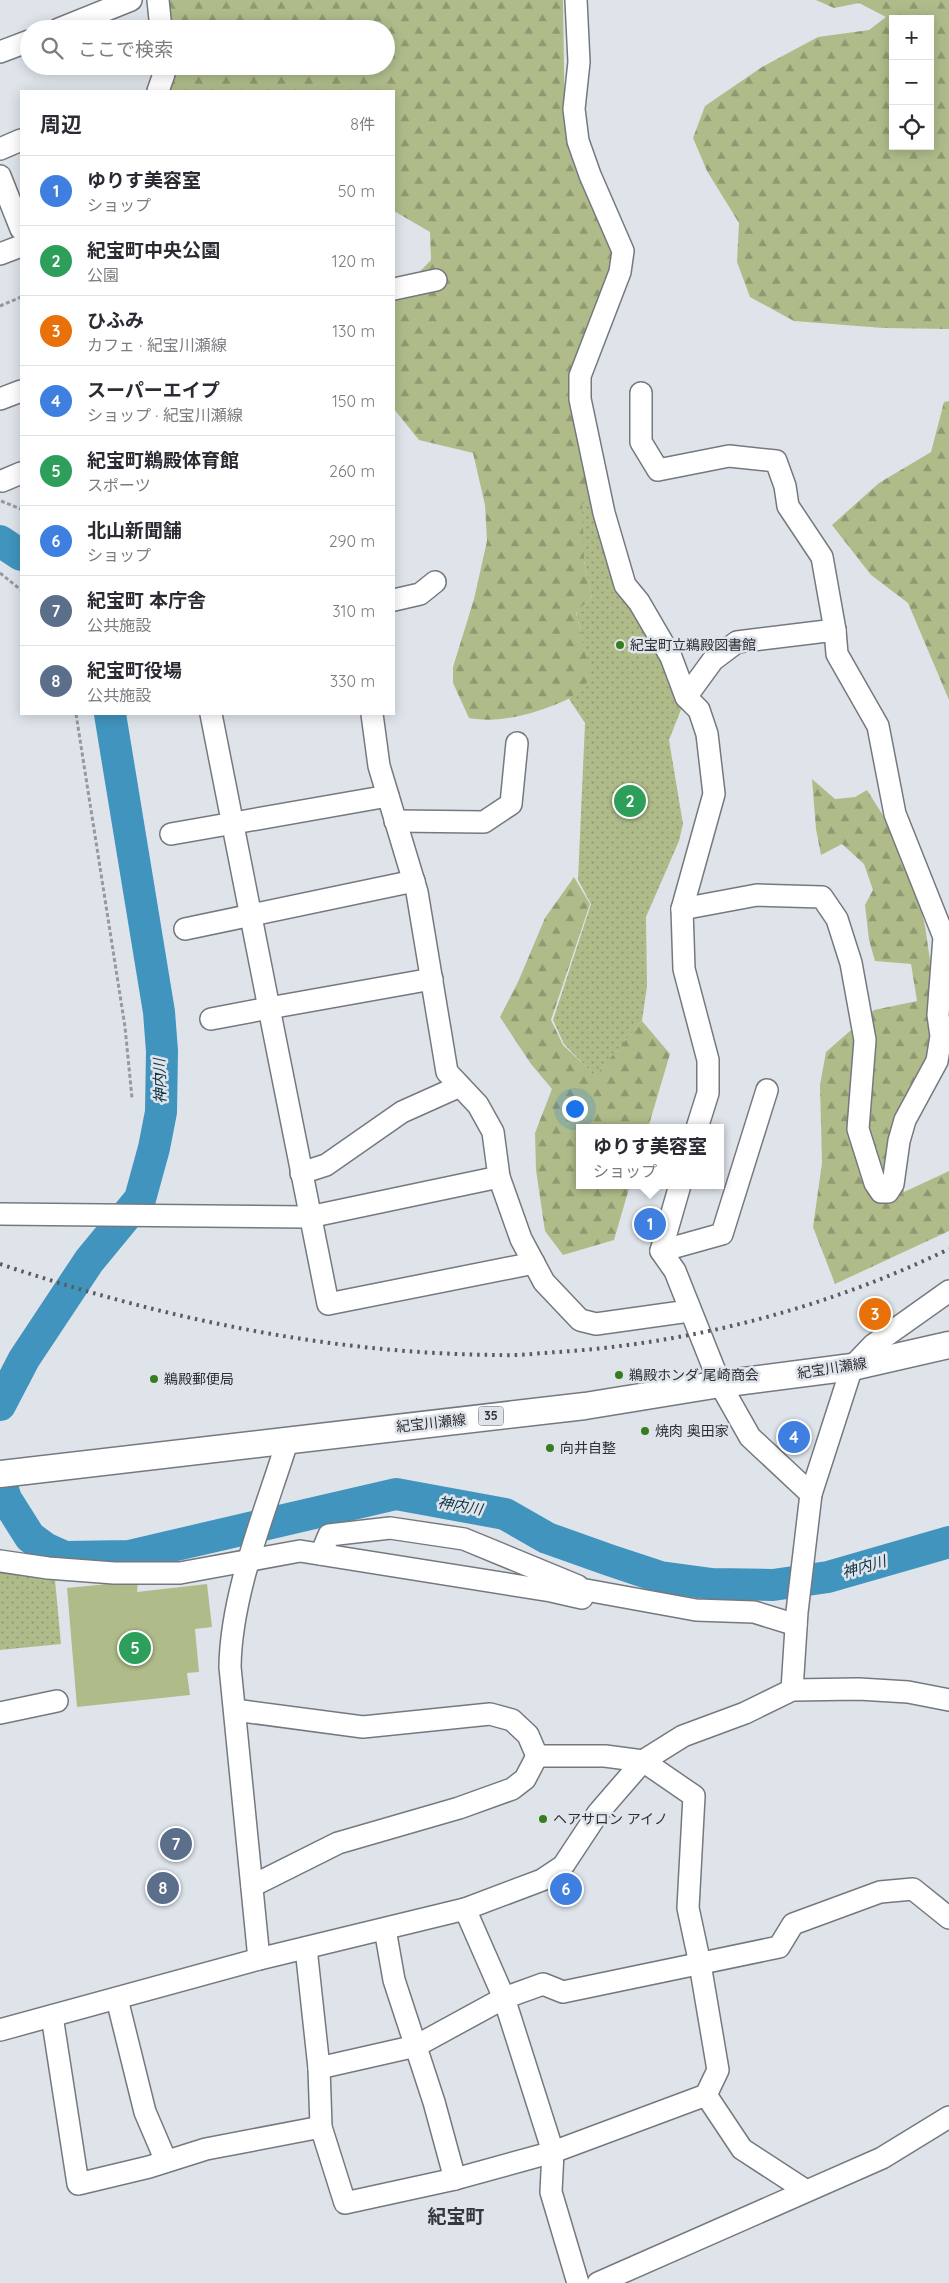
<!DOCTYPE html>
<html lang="ja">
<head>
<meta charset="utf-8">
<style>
	body { margin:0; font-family:Quicksand,"Noto Sans JP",sans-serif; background:#f7f7f7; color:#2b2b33 }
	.controls { position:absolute; right:15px; top:15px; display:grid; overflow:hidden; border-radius:0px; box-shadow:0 2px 12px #0003 }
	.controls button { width:45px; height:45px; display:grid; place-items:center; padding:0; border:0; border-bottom:1px solid #e1e1e2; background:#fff; color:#2b2b33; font:25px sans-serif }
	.you { position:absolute; left:574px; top:1108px; width:18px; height:18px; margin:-12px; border:4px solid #fff; border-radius:50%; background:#1a73e8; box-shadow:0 0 0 8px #1a73e833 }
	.badge { display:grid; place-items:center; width:32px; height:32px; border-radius:50%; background:#377c1f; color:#fff; font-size:16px; font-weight:700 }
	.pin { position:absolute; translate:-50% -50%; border:2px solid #fff; box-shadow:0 1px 5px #0006 }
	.popup { position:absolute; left:576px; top:1124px; width:148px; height:65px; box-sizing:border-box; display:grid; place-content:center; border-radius:0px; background:#fff; filter:drop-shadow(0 1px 4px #0005); font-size:16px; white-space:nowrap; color:#7c7c81 }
	.popup b { font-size:19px; color:#2b2b33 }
	.popup::after { content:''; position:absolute; left:50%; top:100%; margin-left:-10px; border:10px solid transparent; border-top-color:#fff }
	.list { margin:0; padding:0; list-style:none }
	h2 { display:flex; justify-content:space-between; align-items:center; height:65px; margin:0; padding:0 20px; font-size:21px }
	h2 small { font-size:16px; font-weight:400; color:#7c7c81 }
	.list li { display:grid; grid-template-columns:32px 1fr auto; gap:15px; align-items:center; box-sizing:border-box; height:70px; padding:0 20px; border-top:1px solid #e1e1e2 }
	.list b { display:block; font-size:19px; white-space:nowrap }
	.list p { margin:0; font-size:16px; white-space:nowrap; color:#7c7c81 }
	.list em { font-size:16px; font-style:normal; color:#7c7c81 }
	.icon { flex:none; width:28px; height:28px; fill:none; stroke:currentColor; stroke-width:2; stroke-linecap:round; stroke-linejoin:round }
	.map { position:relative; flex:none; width:949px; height:2283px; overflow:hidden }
	.search { position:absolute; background:#fff; box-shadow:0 2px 12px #0003; left:20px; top:20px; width:375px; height:55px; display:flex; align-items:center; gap:12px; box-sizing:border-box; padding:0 18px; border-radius:28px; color:#7c7c81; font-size:19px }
	.panel { position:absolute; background:#fff; box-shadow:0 2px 12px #0003; left:20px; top:90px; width:375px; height:625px; border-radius:0px }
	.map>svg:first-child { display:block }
</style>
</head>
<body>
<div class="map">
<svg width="949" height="2283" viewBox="0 0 949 2283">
	<defs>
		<pattern id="forest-firs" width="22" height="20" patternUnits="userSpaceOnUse" patternTransform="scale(1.25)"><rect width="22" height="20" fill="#afbc8a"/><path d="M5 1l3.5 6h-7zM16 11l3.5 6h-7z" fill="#8f9971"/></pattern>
		<pattern id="park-dots" width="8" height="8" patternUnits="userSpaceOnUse" patternTransform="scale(1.25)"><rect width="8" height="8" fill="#afbc8a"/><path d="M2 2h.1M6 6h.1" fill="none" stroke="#8f9971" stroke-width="1.8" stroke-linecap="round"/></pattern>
	</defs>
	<rect width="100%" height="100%" fill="#dfe4eb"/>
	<path fill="#afbc8a" d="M138 1581 137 1592 207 1584 212 1627 195 1629 199 1672 187 1673 190 1695 77 1707 67 1588Z"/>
	<g fill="url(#forest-firs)" fill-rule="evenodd">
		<path d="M165 0H563L565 135 617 252 573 375 595 498 584 561 592 598 576 612 592 679C584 685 576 695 568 699 538 713 501 724 469 718L453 683V667L474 599 487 541 485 505 473 453 419 440 394 409V298L431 260 430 232 394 211V91H150L154 66H386V29H160Z"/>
		<path d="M816 0H949V329L883 328 794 321 750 297 737 262 739 223 707 171 693 138 705 106 762 67 818 37 869 30 886 17 859 3 834 8ZM893 19H930V146H893Z"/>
		<path d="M949 401V700L908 603 871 575 832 525 879 483 931 452 944 402Z"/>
		<path d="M812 779 835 799 855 797 867 790 908 855 925 926 938 1015 933 1069 901 1133 904 1192 949 1171V1231L835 1284 813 1227 822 1163 820 1085 826 1052 874 1010 917 1001 911 964 875 961 869 940 865 905 873 890 864 864 842 844 821 855 816 829Z"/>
		<path d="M574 877 590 904 551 1020 563 1045 595 1075 642 1021 670 1054 648 1128H580V1185H630L614 1240 563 1255 545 1231 536 1170 535 1133 552 1089 531 1064 500 1017 518 982 545 918Z"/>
	</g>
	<g fill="url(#park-dots)">
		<path d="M600 497 604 513 686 697 669 740 683 824 679 841 646 917 647 986 642 1021 595 1076 564 1044 553 1020 591 904 578 880 585 723 569 699 591 679 576 611 592 598 584 561 582 503Z"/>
		<path d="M0 1561 54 1569 61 1644 0 1650Z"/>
	</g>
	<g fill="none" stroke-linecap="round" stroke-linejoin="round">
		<g stroke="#4094be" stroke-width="32">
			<path d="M0 541 21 555"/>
			<path d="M0 1405 24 1359 89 1261 140 1199 154 1148 161 1112 162 1051 159 1012 110 714"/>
			<path d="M0 1480 6 1499 30 1537 45 1548 65 1557 129 1556 396 1494 505 1514 547 1538 609 1560 660 1577 712 1584 773 1585 828 1577 949 1542"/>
		</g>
		<g stroke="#75797f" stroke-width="24">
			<g id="minor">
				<path d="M158 0 161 29"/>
				<path d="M576 0 579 62 574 109 578 141 590 175 623 251 620 272 580 376V399L604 513 625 585 639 602 671 657 686 697 699 710 707 734 714 794 682 909 684 969 708 1060V1093L697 1128"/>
				<path d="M59 29 131 0"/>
				<path d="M0 52 29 41"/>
				<path d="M158 91 164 74 163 66"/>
				<path d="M0 149 21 140"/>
				<path d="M0 176 21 229"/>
				<path d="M0 254 21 246"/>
				<path d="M394 289 436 280"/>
				<path d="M641 393V442L658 470 729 456 776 461 785 486 788 506 822 557 835 630"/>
				<path d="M0 399 21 391"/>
				<path d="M2 481 21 473"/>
				<path d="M394 600 420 594 435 582"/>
				<path d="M372 714 379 766 417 892 447 1072 478 1105 493 1132 499 1177 521 1239 544 1282 580 1320 596 1324 689 1311"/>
				<path d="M395 821 484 822 511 804 517 743"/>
				<path d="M171 834 388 796"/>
				<path d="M682 909 757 895 822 897 837 919 851 963 865 1040 858 1129 875 1183 881 1192H888L893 1184 899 1141 905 1120 937 1061 941 1036 938 1015 944 937 895 814 878 726 837 654 835 630 737 642 713 660 686 697"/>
				<path d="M185 929 414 881"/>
				<path d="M432 979 269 1008 328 1304 534 1263"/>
				<path d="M211 1019 269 1008 211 714"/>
				<path d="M301 1173 326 1165 402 1112 460 1086"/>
				<path d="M680 1185 661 1251 675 1271 720 1384 750 1437 811 1494"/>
				<path d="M0 1214 309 1217 499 1177"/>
				<path d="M661 1251 722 1234 767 1090"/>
				<path d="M321 1554 329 1535 390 1528 464 1539 578 1586"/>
				<path d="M0 1561 48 1568 114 1573H180L300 1551 551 1591 582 1598 586 1590 696 1610 754 1612 796 1625"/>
				<path d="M792 1690 797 1612 811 1494 852 1367 873 1345 949 1291"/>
				<path d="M235 1710 363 1727 490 1714 512 1720 528 1735 537 1756H605L643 1761 694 1796 688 1908 700 1964 718 2070 706 2095"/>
				<path d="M0 1713 57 1701"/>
				<path d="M252 1886 338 1843 459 1808 512 1789 525 1779 537 1756"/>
				<path d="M465 1909 504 1998 553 2152 551 2192 578 2283"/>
				<path d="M385 1929 394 1980 434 2102 455 2179"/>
				<path d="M306 1948 319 2068 321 2127 345 2203 455 2179 553 2152 706 2095 742 2149 805 2190"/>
				<path d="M259 1959 230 1667C231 1592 266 1510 288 1439"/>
				<path d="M117 1999 145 2112 166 2161"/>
				<path d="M52 2016 78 2184 149 2167 206 2149 321 2127"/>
				<path d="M0 2030 259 1959 465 1909 542 1880 563 1866 598 1813 643 1761 683 1736 745 1713 792 1690 859 1689 908 1692 949 1700"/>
				<path d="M319 2068 416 2046 504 1998 543 1984 563 1992 779 1947 793 1924 880 1892 913 1889 949 1918"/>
				<path d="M598 2283 882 2158 949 2117"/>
			</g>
		</g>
		<g stroke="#75797f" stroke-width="29">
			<path id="major" d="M0 1474 585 1406 720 1384 852 1367 949 1345"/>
		</g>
		<g stroke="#969a9f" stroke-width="3" stroke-dasharray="4 2.5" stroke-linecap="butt">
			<path d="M0 306 21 297"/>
			<path d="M1 501 21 509"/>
			<path d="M0 573 21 590"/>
			<path d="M76 714 125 1027 132 1098"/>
		</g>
		<use href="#minor" stroke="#fff" stroke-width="21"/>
		<use href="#major" stroke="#fff" stroke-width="26"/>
		<path stroke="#585b5f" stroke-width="4" stroke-dasharray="2.5 5" stroke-linecap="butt" d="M0 1264C160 1318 330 1354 499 1355 519 1356 539 1353 558 1352 693 1343 827 1308 949 1249"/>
	</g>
	<g fill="#377c1f" stroke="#dfe4eb" stroke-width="2">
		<circle cx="620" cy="645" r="5"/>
		<circle cx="619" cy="1375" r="5"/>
		<circle cx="154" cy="1379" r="5"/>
		<circle cx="645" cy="1431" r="5"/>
		<circle cx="550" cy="1448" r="5"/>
		<circle cx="543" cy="1819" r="5"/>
	</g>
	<g text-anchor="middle" stroke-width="5" stroke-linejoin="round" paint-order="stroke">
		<rect fill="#dfe4eb" stroke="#62656a" stroke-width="1" x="478.5" y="1406.5" width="25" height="19" rx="4"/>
		<g font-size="12" font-weight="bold" fill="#2d2f32">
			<text x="491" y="1420">35</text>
		</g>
		<g font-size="14" fill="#2d2f32" stroke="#dfe4eb" text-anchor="start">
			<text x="630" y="650">紀宝町立鵜殿図書館</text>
			<text x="629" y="1380">鵜殿ホンダ 尾崎商会</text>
			<text x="164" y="1384">鵜殿郵便局</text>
			<text x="655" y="1436">焼肉 奥田家</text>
			<text x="560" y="1453">向井自整</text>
			<text x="553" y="1824">ヘアサロン アイノ</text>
		</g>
		<g font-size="14" fill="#2d2f32" stroke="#dfe4eb">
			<text transform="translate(832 1368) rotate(-9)" y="5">紀宝川瀬線</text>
			<text transform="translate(431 1423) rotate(-6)" y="5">紀宝川瀬線</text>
		</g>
		<g font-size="15" font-style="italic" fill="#0d3345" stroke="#dfe4eb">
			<text transform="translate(160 1081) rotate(-91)" y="5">神内川</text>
			<text transform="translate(460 1506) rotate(10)" y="5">神内川</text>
			<text transform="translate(864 1567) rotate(-16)" y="5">神内川</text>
		</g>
		<g font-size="19" font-weight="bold" fill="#34383d" stroke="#dfe4eb">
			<text x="456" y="2223">紀宝町</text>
		</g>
	</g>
</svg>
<div class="controls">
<button>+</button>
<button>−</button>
<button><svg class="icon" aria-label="locate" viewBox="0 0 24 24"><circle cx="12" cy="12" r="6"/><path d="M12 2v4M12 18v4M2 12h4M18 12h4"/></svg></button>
</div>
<div class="you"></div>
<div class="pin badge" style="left:650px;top:1224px;background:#3f7fe0">1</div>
<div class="popup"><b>ゆりす美容室</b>ショップ</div>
<div class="pin badge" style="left:630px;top:801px;background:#2e9e5b">2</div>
<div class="pin badge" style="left:875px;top:1314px;background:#e8710a">3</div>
<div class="pin badge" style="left:794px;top:1437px;background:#3f7fe0">4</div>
<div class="pin badge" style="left:135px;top:1648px;background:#2e9e5b">5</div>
<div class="pin badge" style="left:566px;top:1889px;background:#3f7fe0">6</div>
<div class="pin badge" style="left:176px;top:1844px;background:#5c6f8a">7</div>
<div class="pin badge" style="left:163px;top:1888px;background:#5c6f8a">8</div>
<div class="search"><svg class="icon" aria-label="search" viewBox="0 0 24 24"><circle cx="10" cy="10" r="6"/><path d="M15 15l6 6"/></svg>ここで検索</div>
<section class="panel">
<h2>周辺<small>8件</small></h2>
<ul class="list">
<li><span class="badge" style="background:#3f7fe0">1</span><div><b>ゆりす美容室</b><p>ショップ</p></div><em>50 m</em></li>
<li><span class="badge" style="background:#2e9e5b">2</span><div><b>紀宝町中央公園</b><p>公園</p></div><em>120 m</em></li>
<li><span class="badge" style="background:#e8710a">3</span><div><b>ひふみ</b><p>カフェ · 紀宝川瀬線</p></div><em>130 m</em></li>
<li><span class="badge" style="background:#3f7fe0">4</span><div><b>スーパーエイプ</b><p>ショップ · 紀宝川瀬線</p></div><em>150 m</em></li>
<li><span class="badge" style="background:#2e9e5b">5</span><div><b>紀宝町鵜殿体育館</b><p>スポーツ</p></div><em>260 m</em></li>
<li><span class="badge" style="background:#3f7fe0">6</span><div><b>北山新聞舗</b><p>ショップ</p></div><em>290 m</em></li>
<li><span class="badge" style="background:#5c6f8a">7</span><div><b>紀宝町 本庁舎</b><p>公共施設</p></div><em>310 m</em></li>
<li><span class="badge" style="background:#5c6f8a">8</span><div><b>紀宝町役場</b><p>公共施設</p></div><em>330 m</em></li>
</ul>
</section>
</div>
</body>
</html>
